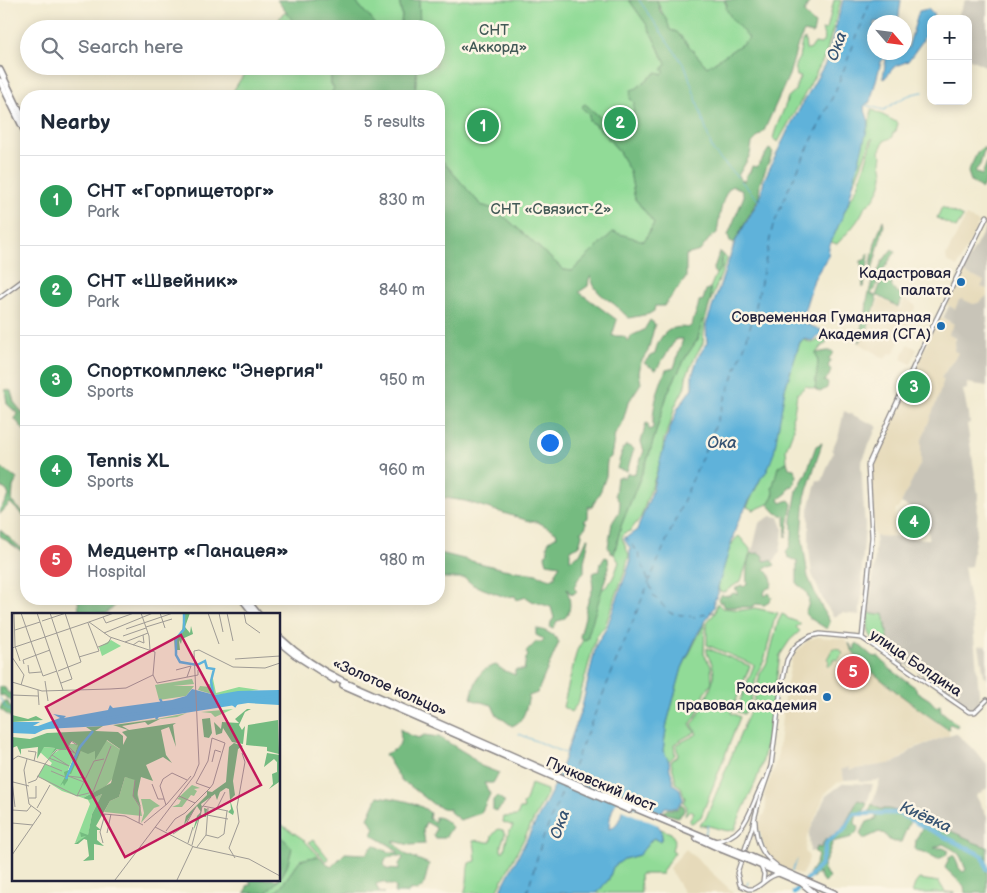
<!DOCTYPE html>
<html lang="en">
<head>
<meta charset="utf-8">
<style>
	body { margin:0; font-family:"Balsamiq Sans",sans-serif; background:#f2f2f3; color:#1f2937 }
	.controls { position:absolute; right:15px; top:15px; display:grid; overflow:hidden; border-radius:10px; box-shadow:0 2px 12px #0003 }
	.controls button { width:45px; height:45px; display:grid; place-items:center; padding:0; border:0; border-bottom:1px solid #e0e1e3; background:#fff; color:#1f2937; font:25px sans-serif }
	.compass { position:absolute; left:867px; top:15px; width:45px; height:45px; border-radius:50%; background:#fff; box-shadow:0 2px 12px #0003; rotate:118deg }
	.you { position:absolute; left:549px; top:442px; width:18px; height:18px; margin:-12px; border:4px solid #fff; border-radius:50%; background:#1a73e8; box-shadow:0 0 0 8px #1a73e833 }
	.badge { display:grid; place-items:center; width:32px; height:32px; border-radius:50%; background:#db2777; color:#fff; font-size:16px; font-weight:700 }
	.pin { position:absolute; translate:-50% -50%; border:2px solid #fff; box-shadow:0 1px 5px #0006 }
	.list { margin:0; padding:0; list-style:none }
	h2 { display:flex; justify-content:space-between; align-items:center; height:65px; margin:0; padding:0 20px; font-size:21px }
	h2 small { font-size:16px; font-weight:400; color:#747a83 }
	.list li { display:grid; grid-template-columns:32px 1fr auto; gap:15px; align-items:center; box-sizing:border-box; height:90px; padding:0 20px; border-top:1px solid #e0e1e3 }
	.list b { display:block; font-size:19px; white-space:nowrap }
	.list p { margin:0; font-size:16px; white-space:nowrap; color:#747a83 }
	.list em { font-size:16px; font-style:normal; color:#747a83 }
	.icon { flex:none; width:28px; height:28px; fill:none; stroke:currentColor; stroke-width:2; stroke-linecap:round; stroke-linejoin:round }
	.map { position:relative; flex:none; width:987px; height:893px; overflow:hidden }
	.search { position:absolute; background:#fff; box-shadow:0 2px 12px #0003; left:20px; top:20px; width:425px; height:55px; display:flex; align-items:center; gap:12px; box-sizing:border-box; padding:0 18px; border-radius:28px; color:#747a83; font-size:19px }
	.panel { position:absolute; background:#fff; box-shadow:0 2px 12px #0003; left:20px; top:90px; width:425px; height:515px; border-radius:20px }
	.map>svg:first-child { display:block }
</style>
</head>
<body>
<div class="map">
<svg width="987" height="893" viewBox="0 0 987 893">
	<rect width="100%" height="100%" fill="#fcf5e5"/>
	<filter id="ink" filterUnits="userSpaceOnUse"><feTurbulence type="fractalNoise" baseFrequency=".02" numOctaves="2"/><feDisplacementMap in="SourceGraphic" scale="10" xChannelSelector="R" yChannelSelector="G"/><feConvolveMatrix kernelMatrix="1 2 1 2 8 2 1 2 1" color-interpolation-filters="sRGB"/></filter>
	<filter id="wash" filterUnits="userSpaceOnUse"><feTurbulence type="fractalNoise" baseFrequency=".0096" numOctaves="4" result="noise"/><feDisplacementMap in="SourceGraphic" scale="20" xChannelSelector="R" yChannelSelector="G"/><feGaussianBlur stdDeviation="1.12" result="paint"/><feColorMatrix in="noise" values="0 0 0 0 0 0 0 0 0 0 0 0 0 0 0 0 0 1.4 0 .05"/><feComposite in="paint" operator="in"/></filter>
	<g filter="url(#wash)">
		<rect width="100%" height="100%" fill="#f2ebd1"/>
		<g fill="#e6daba">
			<path d="M966 216 979 223 957 267 947 261 946 256Z"/>
			<path d="M962 272 984 281 982 287 987 289V296L978 303 972 304 959 300 955 309 946 304Z"/>
			<path d="M879 298 900 309 905 299 916 306 893 354 889 353 885 359 859 343 869 331Z"/>
			<path d="M939 317 954 324V351L958 353 941 377 944 379 938 398 921 442V462L898 509H896L892 537 876 536 874 535 870 465Z"/>
			<path d="M908 344 917 349 911 364 901 359Z"/>
			<path d="M817 637 845 639 856 658 887 685 945 729 949 730V735L913 748 897 761 888 764 841 771 843 774 844 780 835 784 825 794 807 837 805 851 809 857 807 865 801 875 783 868 771 858 764 848 758 827 762 816 765 814 766 804 764 795 774 769 778 754 784 698 792 658 796 652 808 640Z"/>
			<path d="M686 849 724 884 734 893H684L669 868Z"/>
		</g>
		<g fill="#c8c4b8">
			<path d="M965 0H987V67L968 58V19H957Z"/>
			<path d="M987 225V289L981 287 984 281 962 272Z"/>
			<path d="M987 296V386L967 383V389L963 390 970 423 967 424 978 494 977 529 971 566 964 567 972 614 980 704 970 710 918 673 917 666 911 668 899 660 898 655 890 650 884 613 879 615 868 613 874 571 876 536 929 539 927 516 901 503 921 462V442L938 398 944 379 941 378 958 353 954 351 955 338 948 334 954 324 943 318 949 306 955 309 959 300 962 299 973 304 978 303Z"/>
			<path d="M844 411 877 426 861 464 865 526 861 581 863 586 859 615 842 613 834 617 824 602 812 574 809 549V509L817 480 822 481 833 453 832 450 839 434Z"/>
			<path d="M771 516 779 517 783 528 782 539 780 551 775 560 766 564 754 557 752 553 759 523Z"/>
			<path d="M987 645V680L984 675 979 646Z"/>
			<path d="M952 734H957L975 751 987 765V788L976 796 987 816V847L972 842 971 840 937 825 889 809H880L872 804 880 780 860 782 859 779 844 780 843 774 841 770 849 767 850 770 893 763 901 759 913 749Z"/>
			<path d="M844 783 873 784 867 803 858 801 842 830 826 840 820 849 810 852 809 833 826 796Z"/>
		</g>
		<g fill="#91db97" stroke="#5a7e69">
			<path d="M354 0H399L402 16 400 29H376L373 21Z"/>
			<path d="M419 0H629L647 25 666 64 665 71 662 74 657 72 637 88 632 127 629 133C611 128 599 116 585 104L589 114V121L598 127 618 150 630 171 635 199 654 223 644 242 613 232 572 271 564 270 497 210 481 205 439 157V96H415L417 66H436V29H420Z"/>
			<path d="M657 0H724L732 19 749 38 745 42 707 67 677 32 670 30C666 19 661 11 657 0Z"/>
			<path d="M834 0H841L826 54 806 92 778 142 773 139C776 124 784 112 788 97L795 91 798 81 801 77 797 76 795 65 799 58 802 41 805 39 806 49 810 50 815 43 821 44 825 39 822 30 827 29Z"/>
			<path d="M283 13H288L299 29H273Z"/>
			<path d="M249 66H322L331 76V84L334 88 330 96H230Z"/>
			<path d="M871 109 898 123 896 131 892 134 893 137 884 141 879 152 882 156C880 164 882 164 883 172 884 181 875 203 865 206 860 221 848 232 837 244L831 242 848 204 858 186 873 139 872 138 855 181 853 183 860 149 871 117Z"/>
			<path d="M942 207 963 217 956 228 937 218Z"/>
			<path d="M723 254 727 259 711 300 710 288 716 274 721 269Z"/>
			<path d="M705 320 703 343 695 357 686 377 685 387 675 406 670 425 664 439 662 457 641 517 630 531 624 533 622 538 629 555 625 571 605 626 596 637 578 703 571 712 563 707 577 650 583 640 587 639 601 590C612 585 615 573 619 562L614 554 621 526 648 458 668 392 687 355 698 339 702 321Z"/>
			<path d="M822 339H826V344L822 346 816 353 818 362 815 389 806 386 797 394 794 413 792 418 794 428 786 449 787 462 778 467 774 494 768 504 754 510 747 507 761 478 767 471 785 389 800 342 804 340 812 343Z"/>
			<path d="M739 536 750 549V554L741 581 724 592 719 591 718 587C722 574 728 542 739 536Z"/>
			<path d="M717 603 722 608 743 610 755 608 778 613 774 621 764 661 757 673 751 700 744 714 736 711 754 665 707 645V622L715 613Z"/>
			<path d="M868 613 878 615 884 613 890 650C870 639 867 637 868 613Z"/>
			<path d="M782 614 786 616 787 618 800 623 801 624 796 627 800 631 790 640 780 655 767 741 762 764 756 781 736 825V829C724 835 712 823 699 826L706 818 754 701 760 674 768 661 778 622Z"/>
			<path d="M705 622 704 654 711 666 712 683 706 691 695 718 690 724 695 732 674 744 675 755 669 761 663 751 667 723 682 668Z"/>
			<path d="M707 648 750 666 731 713 740 717 701 817 692 823 689 822 694 812 690 810 685 815 687 807 683 802 685 799 681 787 675 783C676 776 672 769 671 761L678 756 676 745 697 734 692 724 696 720C702 705 717 683 713 667 711 659 706 656 707 648Z"/>
			<path d="M833 648 839 649 843 653 838 660 834 659 830 666 828 665 829 661 827 659Z"/>
			<path d="M531 784 547 790V794L496 893H464C469 882 466 874 469 863L476 861C475 853 476 848 473 841 481 839 484 843 491 842L492 836 498 829 503 830 505 834 501 845V851H504L508 834 513 826 503 822 504 817 517 816 520 809H524L523 804 526 801Z"/>
			<path d="M279 823 303 839 319 856 300 860 279 889 274 893H265C283 877 287 871 292 847L279 835Z"/>
			<path d="M661 829 671 833 675 840 672 850 675 852 663 870 662 874H640L641 893H597L609 879 613 867 624 859 639 855 653 838 660 841 662 837Z"/>
			<path d="M313 839 329 859 326 861 309 842Z"/>
			<path d="M919 879 939 882 945 892 955 893H912L915 884Z"/>
		</g>
		<g fill="#74bb80" stroke="#4b6e5e" fill-rule="evenodd">
			<path d="M277 0H354L373 21 376 29H299Z"/>
			<path d="M399 0H419L420 29H400L402 16Z"/>
			<path d="M629 0H657L660 11 667 20 670 30 677 32 707 67 745 42 749 38 732 19 726 9 727 4 724 0H810L804 13 815 24 813 34 804 32 798 44 789 75 764 131 752 143 750 155 738 176 741 180 745 181 746 175 750 172 752 166 757 167 769 149 773 152 760 183 759 197 734 243 730 241 728 235 744 196 741 189 732 186C722 193 719 220 717 233L710 238 700 251 686 255V278L664 306H655L654 311 649 314 629 318C624 314 619 308 614 304 603 296 593 291 591 276L589 279 588 286 579 292 617 320 612 336H623L629 341 631 336 644 330 650 320 655 324 648 351 641 362 639 373 641 383 628 403 622 424 615 434 611 457 607 460 606 476 601 490 592 507 588 506V518L584 521 586 522V527L581 531 582 535 579 546 570 550V560L580 554 587 539 589 538 584 562V573L578 579 574 588 577 591 574 594 570 593 567 589C571 601 573 619 557 621L553 628H550L551 622 554 618 551 607 532 601 526 597 517 600 515 596 505 597 473 585 465 578H444L439 575V564L441 563 439 553H440L503 569 536 574 551 579 555 577 556 571 560 565 547 563 545 556 548 551 547 545 549 541 557 536 556 532 538 522 529 521 465 501 439 497V157L481 205 497 210 564 270 572 271 613 232 644 241 654 223 635 199 630 172 618 150 598 127 589 121V114L582 108 583 105 585 104C598 116 611 128 629 133L632 127 634 102 630 99 631 90 637 88 657 72 662 74 665 71 662 70 666 64 647 25Z"/>
			<path d="M322 66H417L415 96H330L334 88 331 84V76Z"/>
			<path d="M983 148H985L980 165 975 171 976 173 982 175 987 162V182H985L982 189 971 181 968 172 977 153Z"/>
			<path d="M883 220 884 225 871 274H869L875 243Z"/>
			<path d="M892 249 896 252C888 260 885 271 876 276L877 284 871 294 876 296 880 285 879 276 883 273 894 279 891 286 903 297 898 307 879 296 876 297 877 300 867 331 859 343 863 318 866 313 867 300 874 274 879 270 881 263Z"/>
			<path d="M721 252 723 254 721 269 716 274 713 271 719 253Z"/>
			<path d="M868 253 869 256 864 287 863 288 861 261 867 259 866 255Z"/>
			<path d="M710 288 711 300 705 320 702 321 698 339 687 355 668 392 648 458 621 526 614 554 611 553 608 547 612 523 619 512 620 503 615 495 617 477H625L628 473 634 474C639 467 640 459 644 451L641 442 646 423 648 424 649 430 653 428C652 408 658 388 666 370L674 368 683 339H676L656 370 644 363 650 356 655 354C658 336 669 324 688 328L692 325C694 316 698 310 699 301L703 300 706 290Z"/>
			<path d="M827 351H832L834 353 829 358 831 361 828 366 831 370 829 376 824 381 828 383 827 388 820 392 815 389 818 362 816 353Z"/>
			<path d="M5 389 11 391 14 402 26 417V433L15 419 17 413 7 404Z"/>
			<path d="M822 443 805 497 802 537 808 577 819 602 830 622 827 629 808 617 805 613C812 600 809 592 797 584V561L788 557 786 552 790 546 792 536V519L797 490 806 474 816 446Z"/>
			<path d="M626 445 634 449 627 471 617 469 622 451Z"/>
			<path d="M787 462 789 468 794 469 797 476 793 486 789 487 787 493 779 499 781 503 789 500 792 504 786 537 785 516 776 513 768 504 774 494 772 489 778 467Z"/>
			<path d="M0 467 17 479 13 487 12 502 22 511H26V518L10 503 0 514V509L9 496 7 491 0 486Z"/>
			<path d="M0 530 21 548 26 547V543V551L24 553 0 536Z"/>
			<path d="M759 553 763 556 764 561 771 560 775 565 770 567 767 566 765 569C771 575 773 579 771 587L766 589 764 593 765 596 769 593 772 598 765 605 756 604 752 607H724L722 604 723 601 720 603 718 599 721 595 728 596 734 593 737 594 738 591 735 589 741 585 744 587 747 584C746 573 747 564 750 554Z"/>
			<path d="M605 557 608 558 609 567 587 639 583 640 580 636 585 617 586 607 593 588 592 579 594 572 600 571V565Z"/>
			<path d="M78 599H102L103 603 115 602V606L105 614H79Z"/>
			<path d="M536 629C544 629 555 635 559 642L537 693 529 696C526 708 525 721 512 726L496 714 492 705 473 700 471 698C473 690 477 675 484 670 487 668 492 666 496 665L503 670 515 675V670H524L526 658 528 656 526 652 536 642H542L544 639 536 635Z"/>
			<path d="M849 643 853 649H855V645L857 643 872 656 879 657 889 668 916 688V691L930 700 936 707 940 705 941 711 958 725 957 727 950 724 948 726 949 729 946 728C927 715 850 661 849 643Z"/>
			<path d="M0 686 5 688 8 693H14V703L3 695 0 696Z"/>
			<path d="M3 702H8L10 707 14 709V720L0 709Z"/>
			<path d="M400 729 409 735 419 738 424 735 439 737 469 755 481 766 499 773 493 783H484L490 794 481 813 460 820 450 812V809L442 808 433 804 409 785 402 782 385 754C400 748 402 745 400 729Z"/>
			<path d="M378 796C395 799 418 801 430 813L429 819 435 822V817C443 817 447 822 452 827L445 838H436L433 836 436 830 435 827 426 822 423 829 425 844 410 845 393 841 405 854 429 864 424 885 417 891 410 889 408 893H394L396 888 393 885H389L382 882 376 884 379 892 385 893H274L279 889 300 860 319 856 331 867 345 853 366 854 374 845 389 852 399 853 391 846 372 835 375 828 368 818ZM392 856H401L403 858 399 864V870L386 869 384 864 386 859Z"/>
			<path d="M497 796 504 801V804L497 811 493 810V800Z"/>
			<path d="M858 800 867 803 864 811 857 813 855 823 859 827C853 842 845 837 833 842L823 867 829 878 825 883 820 877 819 873 812 878 809 874 816 863 818 855 814 851 817 847 821 848 825 840 842 830Z"/>
			<path d="M681 804 685 807 683 813 678 817 663 813 667 809H677Z"/>
			<path d="M872 804 880 809H889L912 816 901 842C892 842 889 842 885 834L879 832 864 839 860 834 867 822 876 819V812L869 811Z"/>
			<path d="M926 820 971 840 973 842 987 847V893H965L964 886 945 868 949 858 954 855 959 868 963 872 966 870C959 852 960 853 943 844L934 848H943L949 851 945 856 938 859 924 852 915 850 916 840Z"/>
			<path d="M279 835 292 847C287 870 284 877 265 893H244L246 892 247 886 251 884 249 879H279Z"/>
		</g>
		<path fill="#5eb2da" stroke="#406a8a" fill-rule="evenodd" d="M843 0H901L898 22H874V52H904L905 48H908L919 11 928 9 933 14 934 19H931V25L921 43 908 61 894 67 884 79 883 77 886 60 884 58 881 62 871 99 869 103 866 104 864 107 869 122 848 204 829 247 828 256 814 279 803 315 804 323 821 330V335L812 341 804 339 800 342 785 389 774 453 767 471 761 478 737 524 718 587V594L714 601V607L698 633 682 668 667 723 663 751 669 761 670 770 673 778V784L680 789 683 800 676 808 665 807 660 815 658 826 661 829 662 838 660 841 653 838 639 855 624 859 613 867 609 879 597 893H499L555 785 582 707 596 645 607 627 630 563V548L624 539 637 530 651 495 666 439 678 408 692 388V376L698 357 707 343 706 325 735 242 760 198 764 180 789 128 827 60ZM621 797 623 799C623 810 621 825 609 829 609 819 613 802 621 797Z"/>
		<path fill="#f2ebd1" d="M620 803 662 817 661 825 663 827 619 809Z"/>
		<g fill="none" stroke-linecap="round" stroke-linejoin="round">
			<g stroke="#5eb2da" stroke-width="1">
				<path d="M639 0 686 68 713 151 737 177"/>
				<path d="M865 105 884 110C896 102 908 93 923 92"/>
				<path d="M740 180 759 201"/>
				<path d="M0 698C4 705 5 710 14 712"/>
				<path d="M519 734 567 754"/>
				<path d="M758 831 763 849"/>
				<path d="M705 834 708 824"/>
				<path d="M792 871 797 860"/>
				<path d="M747 885 748 882"/>
			</g>
			<path stroke="#5eb2da" stroke-width="4.5" d="M794 893 820 866 827 842 843 831 854 814 897 813 983 856 987 869"/>
			<g stroke="#375473" stroke-width="1" stroke-dasharray="6 5" stroke-linecap="butt">
				<path d="M625 536 638 553 654 596 670 613 694 617 714 612"/>
				<path d="M569 777 646 589 714 429 745 345 756 306 772 229 787 192 835 92 871 0"/>
				<path d="M527 893 542 841 565 785"/>
			</g>
		</g>
	</g>
	<g filter="url(#ink)">
		<g fill="none" stroke-linecap="round" stroke-linejoin="round">
			<g stroke="#8a8686" stroke-width="5.5">
				<g id="secondary">
					<path d="M0 297 26 278"/>
					<path d="M862 638 872 537 868 465 923 346 987 216"/>
					<path d="M755 821C756 839 760 854 776 865"/>
					<path d="M714 841C750 837 749 806 764 781"/>
					<path d="M761 867 764 874 763 882"/>
					<path d="M779 874C768 875 763 885 753 889H748L740 885 737 873 752 828 759 801 771 766 781 688 787 660 794 648 799 643 811 636 820 634 862 638 969 712H975L987 700"/>
				</g>
			</g>
			<g stroke="#8a8686" stroke-width="8">
				<g id="highway">
					<path d="M0 70 26 124"/>
					<path d="M0 81 26 134"/>
					<path d="M242 599 254 614"/>
					<path d="M246 599 258 614"/>
					<path d="M279 637C298 655 320 670 343 681L563 778 723 845"/>
					<path d="M279 642 295 655 334 680"/>
					<path d="M343 685 629 810"/>
					<path d="M697 838 721 849"/>
					<path d="M749 856 834 893"/>
					<path d="M748 860 802 883 814 893"/>
				</g>
			</g>
			<use href="#secondary" stroke="#fff" stroke-width="3"/>
			<use href="#highway" stroke="#fff" stroke-width="5"/>
			<g stroke="#8a8686" stroke-width="8" stroke-linecap="butt">
				<g id="highway-bridge">
					<path d="M723 845 749 856"/>
					<path d="M721 849 748 860"/>
				</g>
			</g>
			<use href="#highway-bridge" stroke="#fff" stroke-width="5"/>
		</g>
	</g>
	<g fill="#1f6fb2" stroke="#fcf5e5" stroke-width="2">
		<circle cx="961" cy="282" r="5"/>
		<circle cx="941" cy="326" r="5"/>
		<circle cx="827" cy="697" r="5"/>
	</g>
	<g text-anchor="middle" stroke-width="5" stroke-linejoin="round" paint-order="stroke">
		<g font-size="15" fill="#435a57" stroke="#fcf5e5">
			<text x="494" y="35">СНТ<tspan x="494" dy="17">«Аккорд»</tspan></text>
			<text x="551" y="214">СНТ «Связист-2»</text>
		</g>
		<g font-size="15" fill="#22223b" stroke="#fcf5e5" text-anchor="end">
			<text x="951" y="278">Кадастровая<tspan x="951" dy="17">палата</tspan></text>
			<text x="931" y="322">Современная Гуманитарная<tspan x="931" dy="17">Академия (СГА)</tspan></text>
			<text x="817" y="693">Российская<tspan x="817" dy="17">правовая академия</tspan></text>
		</g>
		<g font-size="15" fill="#22223b" stroke="#fcf5e5">
			<text transform="translate(916 663) rotate(34)" y="5">улица Болдина</text>
			<text transform="translate(390 687) rotate(24)" y="5">«Золотое кольцо»</text>
			<text transform="translate(601 784) rotate(23)" y="5">Пучковский мост</text>
		</g>
		<g font-size="16" font-style="italic" fill="#375473" stroke="#fcf5e5">
			<text transform="translate(836 46) rotate(-70)" y="6">Ока</text>
			<text x="722" y="448">Ока</text>
			<text transform="translate(926 816) rotate(24)" y="6">Киёвка</text>
			<text transform="translate(559 824) rotate(-71)" y="6">Ока</text>
		</g>
	</g>
	<g transform="translate(12 613)">
		<rect width="268" height="268" fill="#f2ebd1"/>
		<path d="M99 27 109 33 90 43 87 34ZM200 61 204 80 227 74 247 77 203 82 186 77 188 73 198 74 195 72 198 71ZM180 66 182 71 161 73H182L174 83 147 87 143 72ZM221 96 203 104 199 100 189 99ZM175 100 165 104 105 111 145 106ZM94 127 109 137 102 164 94 173 71 185 50 178 26 163 33 151 38 153 40 150 28 139 31 134 43 135 39 142 57 131H67L54 162 58 160 69 138H83V145ZM113 164 123 166 130 203 92 199 98 188 107 184ZM180 172 188 175 182 176 185 178 182 183 179 182 170 194H160L167 191 169 187 165 186ZM90 181 80 201 76 223 63 230 78 191 76 187ZM129 186H138L148 193 142 195 129 210 132 200Z" fill="#91db97"/>
		<path d="M172 0H178L173 14 178 20 179 13 181 21 170 26 169 31 167 27 168 37H163L162 25 170 19ZM235 96H239L233 99 227 112 230 117 233 113 231 131 220 129 211 115 210 120 204 122 202 109 209 116 210 109 227 110 223 106ZM0 102 16 106 24 103 31 107 1 109ZM198 105 200 120 197 125 192 124 190 106ZM148 106 136 112 133 109 110 113 117 117 164 110 161 112 164 134 157 114 149 117 154 142 160 150 151 144 134 152 141 168 129 164 125 182 129 194 121 183 123 167 113 164 107 184 98 188 84 213 89 217H85V227L92 233 82 231V247L71 248 77 243 75 227 72 226 66 231H62L74 223 69 224 68 219 76 222 80 201 90 181 77 187 71 185 99 170 108 136 95 127 83 147V138L76 141 69 138 59 161 55 160 56 167 52 173 51 170 48 173 53 164 52 159 57 157 66 132 60 128 54 137 45 136 38 143 43 135 32 134 25 146 26 134 9 136V142L5 133 0 135V124L18 126 35 120 80 118 74 114 91 113 83 118 106 119 111 123V132L115 124 110 119 116 117 101 112ZM266 107 267 141 255 138V134L234 132 236 112ZM222 130 231 133 226 136 221 168 223 182 218 187 222 199 221 202 216 199 219 196 217 176 214 175 208 179 205 187 203 181 189 191 190 194 189 202 193 203 192 195 195 196 194 204 188 203 181 218 185 203 189 199 185 193 172 212 174 203 195 182V178L200 179 214 169 217 134ZM255 140 268 142 267 169 257 176 261 171 260 161 265 159V149L262 146 252 154Z" fill="#74bb80"/>
		<path d="M180 76 203 82 226 78 267 77V92L236 90 91 113 33 116 23 121 0 120V109H28L21 113H26L48 105 41 101 54 103 52 105 96 97 98 92 101 95 160 87 174 83Z" fill="#5eb2da"/>
		<path fill="none" stroke="#5eb2da" stroke-width="2.5" d="M172 0V16L164 26V42L168 49 185 52 193 48 195 55 202 56 199 68 202 85M188 95 218 89 223 93 227 87 265 83 268 79M144 106 152 93 148 86M0 117 16 118 121 101 184 95M54 166 68 134 81 118"/>
		<path fill="none" stroke="#9f9b95" stroke-width="1" d="M2 0 3 33 8 48M9 0 31 63 45 58M25 0 51 77M38 0 60 66 49 70M129 0 137 23 138 37M148 0 153 15M196 0 207 31M207 0 211 19M215 0 221 28M232 0 234 10 248 20M91 4 94 10 122 0M30 8 54 0M77 9 102 0M134 14 160 6M114 16 161 0M3 17 28 9M92 20 141 0M111 23 134 15M33 24 77 9 98 24 143 39 141 62 145 70 186 62V57M113 29 136 20M121 32 127 28 132 30 131 22M86 34 96 30 99 25M0 35 33 24M0 44 12 62 9 72M67 44 87 38 76 10M223 46 268 43M12 51 11 47 38 37M16 52 17 60 29 59M164 57 179 53 175 64M46 58 69 49 53 0M33 68 36 88M0 69 30 78 98 76 114 75 141 62M26 77 27 92M0 82 26 83M54 136 63 140 56 133M16 138 24 139 22 148M40 142 45 137 53 136 59 128 65 132M37 145 57 153M0 147 6 143 33 151 40 142 57 153M200 149 203 137 209 139M39 158 53 164M25 163 65 183 82 148 92 146M56 163 72 169M56 163 73 165M123 167 121 183 128 194 127 210M0 168 3 194M1 169 17 173M16 170 24 167 33 151 50 158M140 171 146 186H152M65 183 81 179 99 133M167 183 183 190M17 185H24V173M154 192 148 173 151 166 160 160 175 167M191 193 216 198M25 195 38 172M0 197 15 198 19 193M204 197 213 179M92 201 113 203 131 212M195 202 216 206M0 210 21 212M132 210 155 191 179 163M143 214 182 234 237 246 268 263M154 218 163 206 173 200 198 175 201 171 213 130 200 125 196 148 184 170 198 175M95 220 99 201M161 221 173 213 183 195M194 222 206 225 212 221 215 198M91 230 88 219 93 201M176 230 181 214M180 232 190 194 199 184M185 234 194 222 196 195M0 242 29 200 17 191 12 157 15 146M223 245 217 235 227 209 225 194 233 149 230 140M103 267 182 163 187 151 182 38 187 37 221 54 253 55 268 50M165 267 181 233"/>
		<path fill="#c2185b" fill-opacity="0.15" stroke="#c2185b" stroke-width="2.5" d="M169 22 249 172 113 244 34 94Z"/>
		<rect width="268" height="268" fill="none" stroke="#22223b" stroke-width="2.5"/>
	</g>
</svg>
<div class="controls">
<button>+</button>
<button>−</button>
</div>
<svg class="compass" viewBox="-18 -18 36 36"><path d="M0-13l5 13h-10z" fill="#e53935"/><path d="M0 13l5-13h-10z" fill="#747a83"/></svg>
<div class="you"></div>
<div class="pin badge" style="left:483px;top:126px;background:#2e9e5b">1</div>
<div class="pin badge" style="left:620px;top:123px;background:#2e9e5b">2</div>
<div class="pin badge" style="left:914px;top:387px;background:#2e9e5b">3</div>
<div class="pin badge" style="left:914px;top:522px;background:#2e9e5b">4</div>
<div class="pin badge" style="left:853px;top:672px;background:#e0444e">5</div>
<div class="search"><svg class="icon" aria-label="search" viewBox="0 0 24 24"><circle cx="10" cy="10" r="6"/><path d="M15 15l6 6"/></svg>Search here</div>
<section class="panel">
<h2>Nearby<small>5 results</small></h2>
<ul class="list">
<li><span class="badge" style="background:#2e9e5b">1</span><div><b>СНТ «Горпищеторг»</b><p>Park</p></div><em>830 m</em></li>
<li><span class="badge" style="background:#2e9e5b">2</span><div><b>СНТ «Швейник»</b><p>Park</p></div><em>840 m</em></li>
<li><span class="badge" style="background:#2e9e5b">3</span><div><b>Спорткомплекс &quot;Энергия&quot;</b><p>Sports</p></div><em>950 m</em></li>
<li><span class="badge" style="background:#2e9e5b">4</span><div><b>Tennis XL</b><p>Sports</p></div><em>960 m</em></li>
<li><span class="badge" style="background:#e0444e">5</span><div><b>Медцентр «Панацея»</b><p>Hospital</p></div><em>980 m</em></li>
</ul>
</section>
</div>
</body>
</html>
